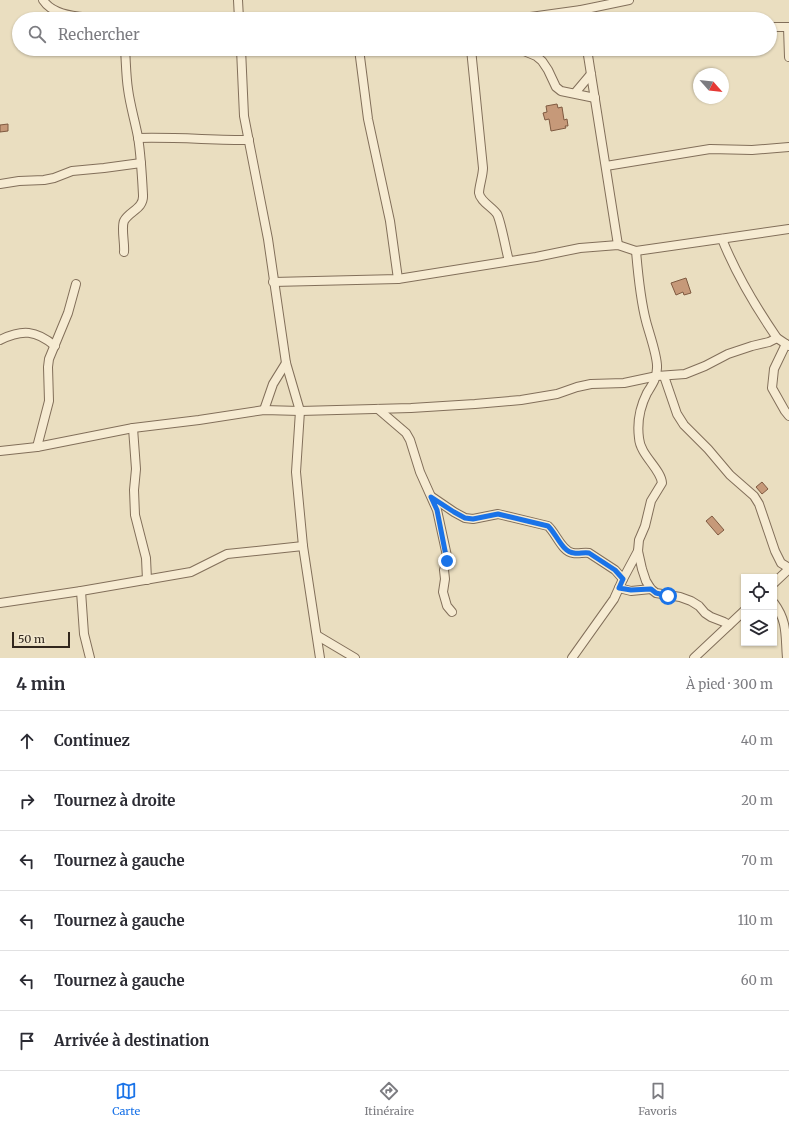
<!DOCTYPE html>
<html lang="fr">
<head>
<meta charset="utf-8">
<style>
	body { margin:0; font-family:Merriweather,serif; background:#f7f7f7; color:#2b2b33 }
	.controls { position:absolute; right:12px; bottom:12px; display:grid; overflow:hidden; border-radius:0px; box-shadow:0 1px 3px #0004 }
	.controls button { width:36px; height:36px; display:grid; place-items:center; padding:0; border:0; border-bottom:1px solid #e1e1e2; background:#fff; color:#2b2b33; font:20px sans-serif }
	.compass { position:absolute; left:693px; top:68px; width:36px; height:36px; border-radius:50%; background:#fff; box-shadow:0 1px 3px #0004; rotate:117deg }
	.scale { position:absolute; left:12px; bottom:10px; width:58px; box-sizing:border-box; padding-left:4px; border:2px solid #32271d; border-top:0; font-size:11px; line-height:14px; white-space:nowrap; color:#32271d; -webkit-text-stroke:3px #f2e8cf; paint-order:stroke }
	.stop { position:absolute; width:12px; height:12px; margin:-9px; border:3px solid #1a73e8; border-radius:50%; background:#fff }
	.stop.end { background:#1a73e8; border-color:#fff; box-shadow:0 1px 4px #0008 }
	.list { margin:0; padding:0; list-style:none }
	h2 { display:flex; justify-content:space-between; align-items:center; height:52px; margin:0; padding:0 16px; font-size:17px }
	h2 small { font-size:13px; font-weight:400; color:#7c7c81 }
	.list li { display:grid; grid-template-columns:26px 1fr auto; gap:12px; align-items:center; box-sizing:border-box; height:60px; padding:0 16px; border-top:1px solid #e1e1e2 }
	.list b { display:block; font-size:15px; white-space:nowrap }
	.list em { font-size:13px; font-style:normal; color:#7c7c81 }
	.icon { flex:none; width:22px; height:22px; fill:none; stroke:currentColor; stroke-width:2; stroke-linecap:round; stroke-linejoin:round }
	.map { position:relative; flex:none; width:789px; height:658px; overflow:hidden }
	.search { position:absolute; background:#fff; box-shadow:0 1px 3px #0004; left:12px; right:12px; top:12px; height:44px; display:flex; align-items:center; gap:10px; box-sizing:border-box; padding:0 14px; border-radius:22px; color:#7c7c81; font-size:15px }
	.sheet { height:412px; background:#fff }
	nav { display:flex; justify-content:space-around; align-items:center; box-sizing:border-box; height:56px; border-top:1px solid #e1e1e2; background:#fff; font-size:11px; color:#7c7c81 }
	nav a { display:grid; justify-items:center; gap:2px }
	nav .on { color:#1a73e8 }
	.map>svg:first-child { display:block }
</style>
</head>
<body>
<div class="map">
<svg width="789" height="658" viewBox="0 0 789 658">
	<rect width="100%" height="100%" fill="#eadec0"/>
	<g fill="#c69979" stroke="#7f5a41">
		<path d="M557 104 558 108 562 107 564 120 567 119 568 126H565L566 128 551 131 549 119 545 120 543 113 547 112 546 106Z"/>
		<path d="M8 124V131L0 132V125Z"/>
		<path d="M686 278 691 293 684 295 683 292 676 295 671 283Z"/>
		<path d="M762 482 768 489 762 494 756 487Z"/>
		<path d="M712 516 724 530 718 535 706 521Z"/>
	</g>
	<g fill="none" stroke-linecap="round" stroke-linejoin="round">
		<g stroke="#826f5a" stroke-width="10">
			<g id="street">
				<path d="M43 0C54 17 80 16 99 19"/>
				<path d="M238 0 239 19"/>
				<path d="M581 10 582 19"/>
				<path d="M516 19 581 10 629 0"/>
				<path d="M770 27H789"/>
				<path d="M788 27 789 57"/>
				<path d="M241 49 244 116 268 239 286 363 300 411 296 472 303 546 320 658"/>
				<path d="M267 49H269"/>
				<path d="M359 49 368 119 390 221 398 279"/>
				<path d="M471 49 483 168C483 175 479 187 479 193 480 201 492 207 497 214 501 221 506 251 509 261"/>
				<path d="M519 49 536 56 542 61 548 70 556 87 561 91 595 98"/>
				<path d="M587 49 618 245"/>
				<path d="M575 93 591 74"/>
				<path d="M138 138C175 137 212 140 249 140"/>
				<path d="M606 166 710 149 752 150 789 147"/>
				<path d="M0 184 19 181 44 180 54 178 72 171 104 168 141 163"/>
				<path d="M722 239C736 274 755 306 777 338"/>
				<path d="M636 251C638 274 640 298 646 321 649 333 658 357 657 368 657 378 652 385 647 393 640 407 637 423 639 438 640 455 661 469 662 483L651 501 645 526 639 540 638 551 642 569 646 581 651 589 656 593 680 597 691 601 699 606 705 613 711 617 724 622 729 625"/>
				<path d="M124 252C125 244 121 228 124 221 129 211 144 209 143 195 142 176 141 156 138 137 135 121 130 105 128 89 126 76 126 62 125 49"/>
				<path d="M273 282 398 279 536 257 580 248 618 245 636 251 789 229"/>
				<path d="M0 340C22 329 36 330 55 346"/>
				<path d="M786 344 774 369 772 388 785 411 789 416"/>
				<path d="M664 376 677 414 684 425 708 449 730 475 754 496 759 504 775 551 781 563 789 568"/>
				<path d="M378 409 406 433 410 440 420 472 437 510 447 556V561L444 570 445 579 443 592 447 606 452 612"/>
				<path d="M264 410 273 384 286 363"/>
				<path d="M133 428 136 469 134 490 135 515 146 558 147 580"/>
				<path d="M37 447 49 401 48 367 49 359 68 313 76 284"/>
				<path d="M0 451 37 447 133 428 199 420 264 410 300 411 411 408 475 404 521 400 557 394 577 387 591 384 624 383 657 376 685 374 705 366 728 354 752 346 769 342 777 338 789 346"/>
				<path d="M432 497 454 512 465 518 473 519 498 514 548 526C556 533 562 552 573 553 579 554 584 552 589 553L615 570 623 579"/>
				<path d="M774 583 789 569"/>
				<path d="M619 588 631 591 651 589"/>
				<path d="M81 591 84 634 90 658"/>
				<path d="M0 603 81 591 191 572 227 554 303 546"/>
				<path d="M774 603C788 622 785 636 787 658"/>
				<path d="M318 636 355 658"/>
				<path d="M572 658 614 599 623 579 638 551"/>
				<path d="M694 658 744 611"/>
			</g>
		</g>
		<use href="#street" stroke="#f6ebd2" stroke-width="8"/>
	</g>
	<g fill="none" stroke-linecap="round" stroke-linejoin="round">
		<path stroke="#1a73e8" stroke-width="5" d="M447 561 437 510 431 497 454 512 465 518 473 519 498 514 548 526C556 533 562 552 574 553 579 554 584 552 589 553L615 570 623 579 619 588 631 590 651 589 656 593 668 596"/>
	</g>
</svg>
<div class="controls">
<button><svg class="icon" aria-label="locate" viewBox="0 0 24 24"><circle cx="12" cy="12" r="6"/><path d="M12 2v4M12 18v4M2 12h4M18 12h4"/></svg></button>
<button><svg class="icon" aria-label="layers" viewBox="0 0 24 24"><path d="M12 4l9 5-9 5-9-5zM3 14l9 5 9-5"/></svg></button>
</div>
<svg class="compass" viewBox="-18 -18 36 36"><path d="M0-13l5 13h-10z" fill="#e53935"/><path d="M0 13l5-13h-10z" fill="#7c7c81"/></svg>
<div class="scale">50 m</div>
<div class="stop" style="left:668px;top:596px"></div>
<div class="stop end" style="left:447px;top:561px"></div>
<div class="search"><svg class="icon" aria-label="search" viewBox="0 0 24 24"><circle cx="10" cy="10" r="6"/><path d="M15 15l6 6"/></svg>Rechercher</div>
</div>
<section class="sheet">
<h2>4 min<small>À pied · 300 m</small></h2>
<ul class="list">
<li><svg class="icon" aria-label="ahead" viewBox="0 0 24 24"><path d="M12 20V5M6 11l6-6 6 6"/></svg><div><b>Continuez</b></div><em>40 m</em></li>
<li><svg class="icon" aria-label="right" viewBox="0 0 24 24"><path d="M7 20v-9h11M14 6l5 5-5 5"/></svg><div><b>Tournez à droite</b></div><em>20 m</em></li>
<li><svg class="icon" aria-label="left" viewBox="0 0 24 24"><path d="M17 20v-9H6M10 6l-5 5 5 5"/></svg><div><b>Tournez à gauche</b></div><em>70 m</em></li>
<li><svg class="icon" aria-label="left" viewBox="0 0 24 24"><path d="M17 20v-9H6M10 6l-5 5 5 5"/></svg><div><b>Tournez à gauche</b></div><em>110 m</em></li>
<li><svg class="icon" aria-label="left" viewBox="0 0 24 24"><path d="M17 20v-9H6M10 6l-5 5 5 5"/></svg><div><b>Tournez à gauche</b></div><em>60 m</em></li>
<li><svg class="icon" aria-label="arrive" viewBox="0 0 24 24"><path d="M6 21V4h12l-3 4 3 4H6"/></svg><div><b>Arrivée à destination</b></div></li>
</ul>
</section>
<nav>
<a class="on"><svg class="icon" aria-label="map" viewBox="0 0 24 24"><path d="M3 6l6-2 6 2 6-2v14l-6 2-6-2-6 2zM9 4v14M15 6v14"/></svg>Carte</a>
<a><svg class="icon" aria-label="directions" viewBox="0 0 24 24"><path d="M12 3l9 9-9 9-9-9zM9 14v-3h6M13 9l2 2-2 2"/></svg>Itinéraire</a>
<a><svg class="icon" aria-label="saved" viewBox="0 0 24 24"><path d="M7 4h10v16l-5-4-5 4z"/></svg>Favoris</a>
</nav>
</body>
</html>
